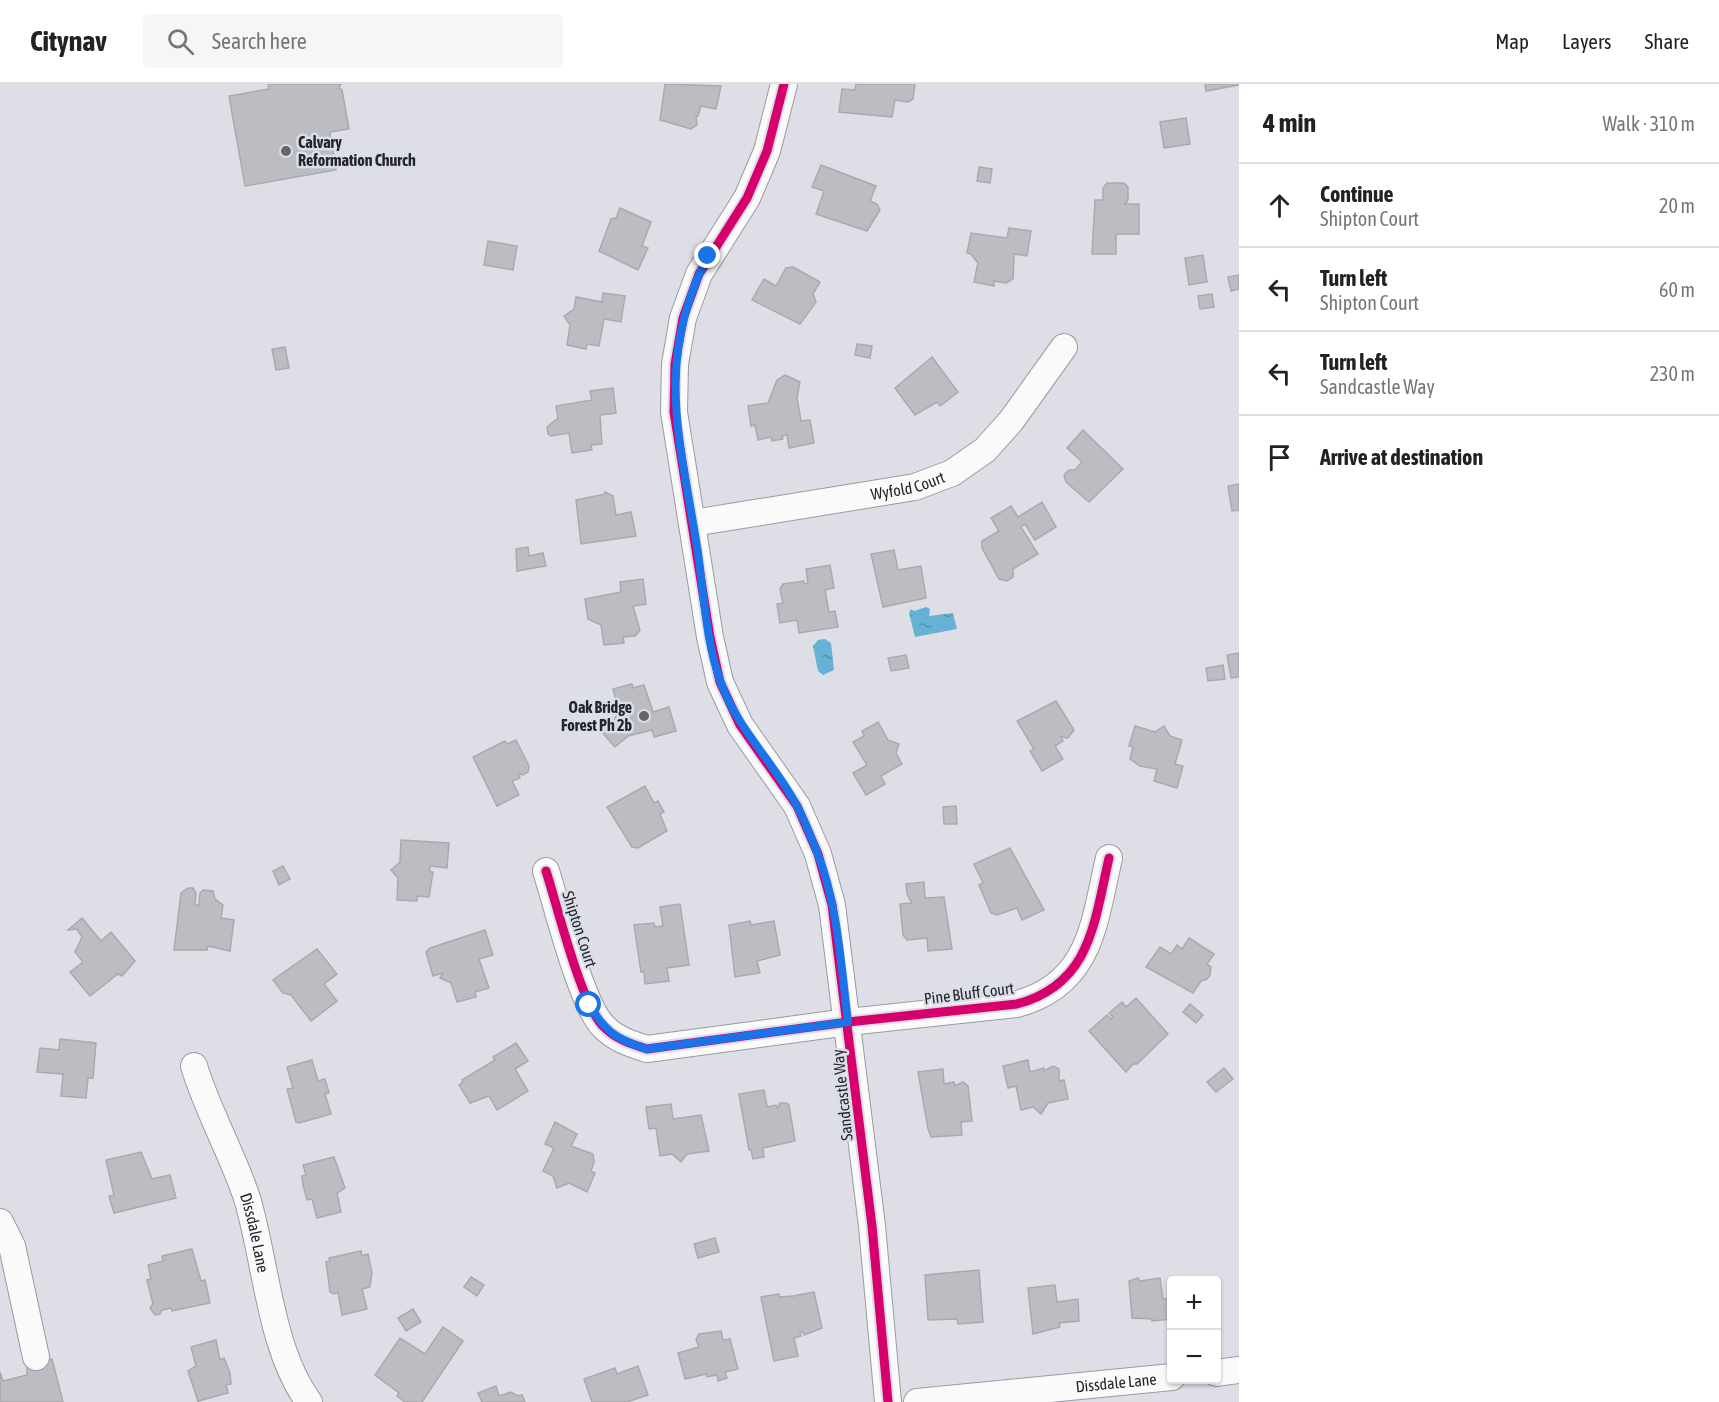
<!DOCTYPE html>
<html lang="en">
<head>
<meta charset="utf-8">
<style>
	body { margin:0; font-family:"Asap Condensed",sans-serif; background:#f6f6f6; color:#222 }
	.controls { position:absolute; right:18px; bottom:18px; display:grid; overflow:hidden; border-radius:6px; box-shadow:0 2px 4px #0004 }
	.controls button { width:54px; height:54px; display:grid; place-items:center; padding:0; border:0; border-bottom:2px solid #e0e0e0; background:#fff; color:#222; font:30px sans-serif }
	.stop { position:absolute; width:18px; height:18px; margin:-14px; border:4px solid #1a73e8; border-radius:50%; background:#fff }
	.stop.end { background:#1a73e8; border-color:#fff; box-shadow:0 2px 6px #0008 }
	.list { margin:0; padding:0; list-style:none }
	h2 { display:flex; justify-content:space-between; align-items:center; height:78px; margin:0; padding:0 24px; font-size:26px }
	h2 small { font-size:20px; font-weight:400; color:#767676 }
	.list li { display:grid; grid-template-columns:39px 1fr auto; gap:18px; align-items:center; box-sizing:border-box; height:84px; padding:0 24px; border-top:2px solid #e0e0e0 }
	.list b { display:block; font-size:22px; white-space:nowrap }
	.list p { margin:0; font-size:20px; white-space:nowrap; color:#767676 }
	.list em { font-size:20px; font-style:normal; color:#767676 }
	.icon { flex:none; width:33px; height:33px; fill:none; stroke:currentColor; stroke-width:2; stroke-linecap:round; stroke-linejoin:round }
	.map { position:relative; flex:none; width:1239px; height:1318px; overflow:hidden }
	header { display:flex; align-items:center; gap:36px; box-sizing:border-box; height:84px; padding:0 30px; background:#fff; border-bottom:2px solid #e0e0e0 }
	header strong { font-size:28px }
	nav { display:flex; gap:33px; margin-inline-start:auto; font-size:21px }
	.search { width:420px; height:54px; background:#f6f6f6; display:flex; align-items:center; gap:15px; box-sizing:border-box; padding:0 21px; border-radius:6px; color:#767676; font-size:22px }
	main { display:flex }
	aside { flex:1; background:#fff }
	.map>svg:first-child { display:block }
</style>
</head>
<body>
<header>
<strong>Citynav</strong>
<div class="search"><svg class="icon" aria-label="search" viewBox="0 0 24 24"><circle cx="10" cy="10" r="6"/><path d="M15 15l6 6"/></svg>Search here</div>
<nav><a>Map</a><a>Layers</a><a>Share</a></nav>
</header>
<main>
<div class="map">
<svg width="1239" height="1318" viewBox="0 0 1239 1318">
	<defs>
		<pattern id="water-ripples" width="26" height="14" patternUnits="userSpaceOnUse" patternTransform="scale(1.5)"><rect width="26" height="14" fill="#66b1d6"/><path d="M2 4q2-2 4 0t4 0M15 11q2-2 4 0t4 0" fill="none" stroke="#5490ae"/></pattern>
	</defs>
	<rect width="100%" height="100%" fill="#dedfe6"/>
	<g fill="url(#water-ripples)">
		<path d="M926 523 930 525 929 532 953 529 957 545 915 553 909 529 911 525 914 527Z"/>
		<path d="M825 555 831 559 834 586 823 591 818 587 813 562 818 556Z"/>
	</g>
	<g fill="#bcbdc3" stroke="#a9aaaf" stroke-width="1.5">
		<path d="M268 0H341L339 4 342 6 349 45 330 48 336 86 245 102 229 12 269 5Z"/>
		<path d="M665 0 721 2 716 25 701 22 698 32H696L697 41 691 45 660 36Z"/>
		<path d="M856 0H915L913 15 908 18 895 16 892 33 839 28 842 5 855 6Z"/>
		<path d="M1205 0H1239V1L1206 7Z"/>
		<path d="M1186 34 1190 60 1164 64 1160 38Z"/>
		<path d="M821 81 876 102 870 117 877 120 880 126 867 147 816 130 824 107 812 103Z"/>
		<path d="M979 83 992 85 990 99 977 97Z"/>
		<path d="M1107 99H1124L1128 103V116L1125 120H1139V150H1116V170H1092L1095 116H1103V104Z"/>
		<path d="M620 124 651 138 642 162 648 164 638 186 599 167 611 135 616 134Z"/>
		<path d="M1009 144 1031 147 1027 172 1014 170 1013 195 1006 199 994 197V202L974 198 978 179 971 170 967 169 971 149 1007 154Z"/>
		<path d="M488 157 517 162 513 186 484 181Z"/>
		<path d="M1203 171 1207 198 1189 201 1185 174Z"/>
		<path d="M793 183 820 198 813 210 816 218 800 240 752 216 764 195 776 202 786 184Z"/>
		<path d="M1239 191V205L1231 207 1228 193Z"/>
		<path d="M603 209 625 212 621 238 604 235 599 262 587 260 586 265 567 261 570 241 564 232 574 225 576 213 602 218Z"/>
		<path d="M1212 210 1214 223 1200 225 1198 212Z"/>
		<path d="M857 260 872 262 870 274 855 271Z"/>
		<path d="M285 263 289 284 276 286 272 265Z"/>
		<path d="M932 273 958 308 940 322 937 318 915 331 895 304Z"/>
		<path d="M785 291 800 298 797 314 801 337 810 336 814 359 789 364 787 351 782 352 783 355 772 357 771 353 758 356 755 341 751 342 748 322 768 319 777 296Z"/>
		<path d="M613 304 616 329 600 331 602 360 591 361 592 366 572 369 569 349 551 352 548 350 547 343 558 334 556 322 592 316 590 307Z"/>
		<path d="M1083 346 1123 385 1089 418 1066 398 1064 391 1069 386H1075L1082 378 1067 364Z"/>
		<path d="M1239 400V426L1232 427 1228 402Z"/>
		<path d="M605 408 613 412 616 431 631 428 636 452 581 460 576 416 605 410Z"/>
		<path d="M1042 418 1056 443 1035 456 1025 440 1021 443 1038 470 1013 485V493L1007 497 999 495 982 464V457L999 447 991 434 1011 422 1018 433Z"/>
		<path d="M528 463 529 472 543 469 546 482 517 487 516 465Z"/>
		<path d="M894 466 898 486 921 482 926 514 883 523 871 470Z"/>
		<path d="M830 481 834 504 825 506 829 528 835 527 838 543 799 549 797 536 780 539 777 520 783 519 780 505 783 500 804 497V500L808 499 806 485Z"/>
		<path d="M643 495 646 520 633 522 640 546 635 552 623 553 624 559 604 561 601 541 588 535 585 515 621 508 620 498Z"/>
		<path d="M1239 569V593L1231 594 1227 571Z"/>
		<path d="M906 571 909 584 891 587 888 574Z"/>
		<path d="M1223 581 1225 595 1208 597 1206 584Z"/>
		<path d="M632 600 633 604 644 601 653 628 669 623 676 647 654 653 652 646 628 652 615 663 601 647 614 636 619 627 613 605Z"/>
		<path d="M1056 617 1074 646 1068 654 1061 653 1063 657 1055 662 1063 675 1042 687 1030 667 1034 665 1017 637Z"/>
		<path d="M878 638 888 656 899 660 896 669 902 680 881 692 885 700 866 711 853 689 867 681 853 658 864 652 862 647Z"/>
		<path d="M1135 642 1155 648 1164 642 1170 652 1182 656 1175 680 1183 682 1177 704 1154 697 1157 685 1140 682 1130 675 1133 663 1129 662Z"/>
		<path d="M516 656 529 682 528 688 523 691 518 690 520 694 512 697 519 711 497 722 473 673 505 657 507 660Z"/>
		<path d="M645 702 654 719 658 717 664 728 660 730 667 747 638 764 632 763 607 723Z"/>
		<path d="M956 722 957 740H944L943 723Z"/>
		<path d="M401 756 449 759 447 784 430 782V788H433L429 813 417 812V817L397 816 398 794 391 786 400 778Z"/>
		<path d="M1010 764 1044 826 1022 836 1017 824 997 831 991 829 979 801 983 799 974 780Z"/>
		<path d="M283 782 290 795 279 801 273 787Z"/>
		<path d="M924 798 925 814 944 813 952 865 928 867 927 854 907 856 903 851 900 820 912 819 907 810 906 800Z"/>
		<path d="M188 804H193L196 809 195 821H199L200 809 203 806 213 807 215 815 223 821 221 834 234 836 230 867 208 862 207 866H174L181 809Z"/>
		<path d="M680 820 689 881 667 884 669 897 645 900 644 888H641L634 841 654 839 655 843 663 842 660 823Z"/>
		<path d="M82 834 101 857 111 848 135 877 122 892 118 890 90 912 70 888 83 878 75 868 82 853 77 845 68 846Z"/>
		<path d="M750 837 751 841 774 837 780 871 757 877 760 889 735 893 729 841Z"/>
		<path d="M485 846 493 871 479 875 489 904 475 908 476 913 457 918 451 899 440 894 443 889 433 892 426 868 430 864Z"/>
		<path d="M1189 854 1214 870 1207 880 1211 883 1210 891 1207 895 1201 897 1193 909 1146 883 1160 863 1171 870 1177 861 1182 865Z"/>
		<path d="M317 865 337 890 324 900 337 917 311 937 291 911 283 909 273 896Z"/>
		<path d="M1136 914 1168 950 1137 980H1133L1126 988 1089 947 1107 931 1111 935 1113 933 1109 929 1122 918 1126 923Z"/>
		<path d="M1190 920 1203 931 1196 939 1183 928Z"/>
		<path d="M60 955 96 959 93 994H88L86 1014 61 1012 63 990 37 988 40 964 59 966Z"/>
		<path d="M516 959 528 977 515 985 528 1007 497 1026 489 1012 470 1019 459 1001 463 998 462 996 495 976 493 973Z"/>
		<path d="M312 976 318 997 325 995 329 1009 325 1010 331 1030 299 1039 296 1038 287 1005 293 1004 287 983Z"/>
		<path d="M1028 976 1030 988 1044 984V987L1053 982 1059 985V997L1064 996 1068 1015 1048 1019 1041 1030 1033 1023 1021 1026 1016 1002 1008 1004 1003 982Z"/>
		<path d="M1224 984 1233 995 1216 1008 1207 998Z"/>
		<path d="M943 985 944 1000 954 998 955 1002 963 998 968 1002 972 1037 961 1038 962 1051 931 1053 928 1045 918 988Z"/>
		<path d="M764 1006 767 1023 776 1021 778 1024 780 1019H786L789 1021 795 1057 763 1064 764 1073 753 1075 751 1066H749L739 1010Z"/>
		<path d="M671 1020 673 1035 701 1031 709 1067 687 1070 681 1078 672 1070 660 1072 656 1044 649 1045 646 1023Z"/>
		<path d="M555 1038 577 1050 571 1062 593 1070 594 1078 591 1087 595 1089 587 1108 569 1099 557 1104 553 1092 543 1087 554 1064 545 1060Z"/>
		<path d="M141 1068 152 1095 170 1091 176 1114 114 1129 109 1112 114 1111 106 1076Z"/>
		<path d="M334 1073 345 1104 337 1109 341 1128 317 1134 312 1115 307 1116 303 1101 302 1092 306 1091 303 1081Z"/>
		<path d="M715 1154 719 1168 698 1174 694 1160Z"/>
		<path d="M192 1165 201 1197 205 1196 210 1219 172 1227 171 1224 162 1226 160 1230 155 1231 150 1224 153 1220 147 1196 151 1195 148 1181 163 1177 162 1172Z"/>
		<path d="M361 1167 362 1172 368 1170 372 1189 370 1203 362 1205 367 1225 342 1231 338 1208 334 1210 330 1208 326 1178 330 1177 329 1174Z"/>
		<path d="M979 1186 983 1238 958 1240 957 1235 928 1236 925 1191Z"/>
		<path d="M471 1193 484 1201 477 1212 464 1203Z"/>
		<path d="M1138 1194 1140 1197 1160 1194 1163 1215 1171 1214 1172 1235 1152 1237V1235L1132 1234 1129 1197Z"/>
		<path d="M1055 1201 1057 1218 1078 1215 1079 1237 1059 1239 1060 1243 1033 1250 1028 1204Z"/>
		<path d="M814 1208 822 1244 804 1251 803 1248H800L801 1252 794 1254 798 1272 774 1277 761 1213 779 1210V1213L793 1212Z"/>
		<path d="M413 1225 421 1238 406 1247 398 1234Z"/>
		<path d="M443 1243 463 1257 422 1318H405L397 1312 399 1309 375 1291 400 1254 425 1270Z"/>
		<path d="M721 1247 723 1256 730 1255 738 1285 725 1288 727 1294 718 1297 717 1291 707 1293 706 1290 685 1295 678 1269 699 1263 696 1255 699 1250Z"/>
		<path d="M216 1256 220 1276 224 1274 230 1289 231 1300 226 1301 228 1309 198 1317 188 1287 196 1282 191 1263Z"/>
		<path d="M52 1275 63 1318H0V1288L3 1297 27 1291V1282Z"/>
		<path d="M638 1282 648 1311 627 1318H592L584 1295 615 1284 617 1290Z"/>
		<path d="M496 1302 499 1312 511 1308 518 1312 522 1311 525 1318H482L478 1309Z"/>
	</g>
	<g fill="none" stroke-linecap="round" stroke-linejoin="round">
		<g stroke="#9a9ba0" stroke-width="28">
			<g id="street">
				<path d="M784 0 767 67 747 114 699 190 683 234 675 280 674 328 710 553 720 598 740 641 797 722 818 770 832 821 872 1142 888 1318"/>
				<path id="s1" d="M693 439 915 403 952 389 985 366 1011 337 1064 263"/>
				<path d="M546 787C557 821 581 920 603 942 615 955 631 960 647 965L848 938 1017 920C1091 900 1094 839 1109 774"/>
				<path id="s2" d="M194 982C208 1028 232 1069 247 1114 266 1177 270 1266 309 1318"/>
				<path d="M0 1138 12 1162 36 1273"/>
				<path d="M1216 1289 1239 1286"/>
				<path id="s3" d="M917 1318 1172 1293"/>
			</g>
		</g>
		<use href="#street" stroke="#fafafb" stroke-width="26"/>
		<g stroke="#dbdde9" stroke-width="13">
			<g id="cycleway">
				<path d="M784 0 767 67 747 114 699 190 683 234 675 280 674 328 710 553 720 598 740 641 797 722 818 770 832 821 872 1142 888 1318"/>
				<path d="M546 787C557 821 581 920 603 942 615 955 631 960 647 965L848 938 1017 920C1091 900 1094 839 1109 774"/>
			</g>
		</g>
		<use href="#cycleway" stroke="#d6006c" stroke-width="9"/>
	</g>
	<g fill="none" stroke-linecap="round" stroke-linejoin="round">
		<path stroke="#1a73e8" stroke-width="8" d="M589 921C606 948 617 956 647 965L848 938C841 882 838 821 817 768 811 753 805 737 797 722 774 678 739 648 721 599 706 559 704 511 698 469 681 358 653 279 708 172"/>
	</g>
	<g fill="#65666b" stroke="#dbdde9" stroke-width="2">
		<circle cx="286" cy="67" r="6"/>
		<circle cx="644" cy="632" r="6"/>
	</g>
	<g text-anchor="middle" stroke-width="5" stroke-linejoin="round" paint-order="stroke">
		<g font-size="16" font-weight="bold" fill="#242529" stroke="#dbdde9" text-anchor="start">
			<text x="298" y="64">Calvary<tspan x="298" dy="18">Reformation Church</tspan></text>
			<text x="632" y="629" text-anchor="end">Oak Bridge<tspan x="632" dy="18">Forest Ph 2b</tspan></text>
		</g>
		<g font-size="16" fill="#242529" stroke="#dbdde9">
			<text dy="6" stroke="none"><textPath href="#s1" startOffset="218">Wyfold Court</textPath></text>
			<text transform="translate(580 845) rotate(72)" y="6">Shipton Court</text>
			<text transform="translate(969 909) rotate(-7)" y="6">Pine Bluff Court</text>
			<text transform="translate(842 1011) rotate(-96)" y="6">Sandcastle Way</text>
			<text dy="6" stroke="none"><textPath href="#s2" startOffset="178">Dissdale Lane</textPath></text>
			<text dy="6" stroke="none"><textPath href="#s3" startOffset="200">Dissdale Lane</textPath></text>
		</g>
	</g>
</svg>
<div class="controls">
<button>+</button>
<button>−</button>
</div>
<div class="stop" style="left:589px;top:921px"></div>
<div class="stop end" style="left:708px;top:172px"></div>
</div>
<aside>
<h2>4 min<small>Walk · 310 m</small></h2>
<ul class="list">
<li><svg class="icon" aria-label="ahead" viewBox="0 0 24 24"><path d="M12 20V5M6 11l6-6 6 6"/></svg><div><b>Continue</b><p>Shipton Court</p></div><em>20 m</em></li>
<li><svg class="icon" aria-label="left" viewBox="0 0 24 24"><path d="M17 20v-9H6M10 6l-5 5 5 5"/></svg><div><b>Turn left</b><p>Shipton Court</p></div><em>60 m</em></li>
<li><svg class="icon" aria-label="left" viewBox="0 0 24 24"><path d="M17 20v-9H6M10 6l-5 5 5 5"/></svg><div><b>Turn left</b><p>Sandcastle Way</p></div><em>230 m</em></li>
<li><svg class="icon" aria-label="arrive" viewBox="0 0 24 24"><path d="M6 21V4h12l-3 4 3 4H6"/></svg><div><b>Arrive at destination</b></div></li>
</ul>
</aside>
</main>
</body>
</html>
